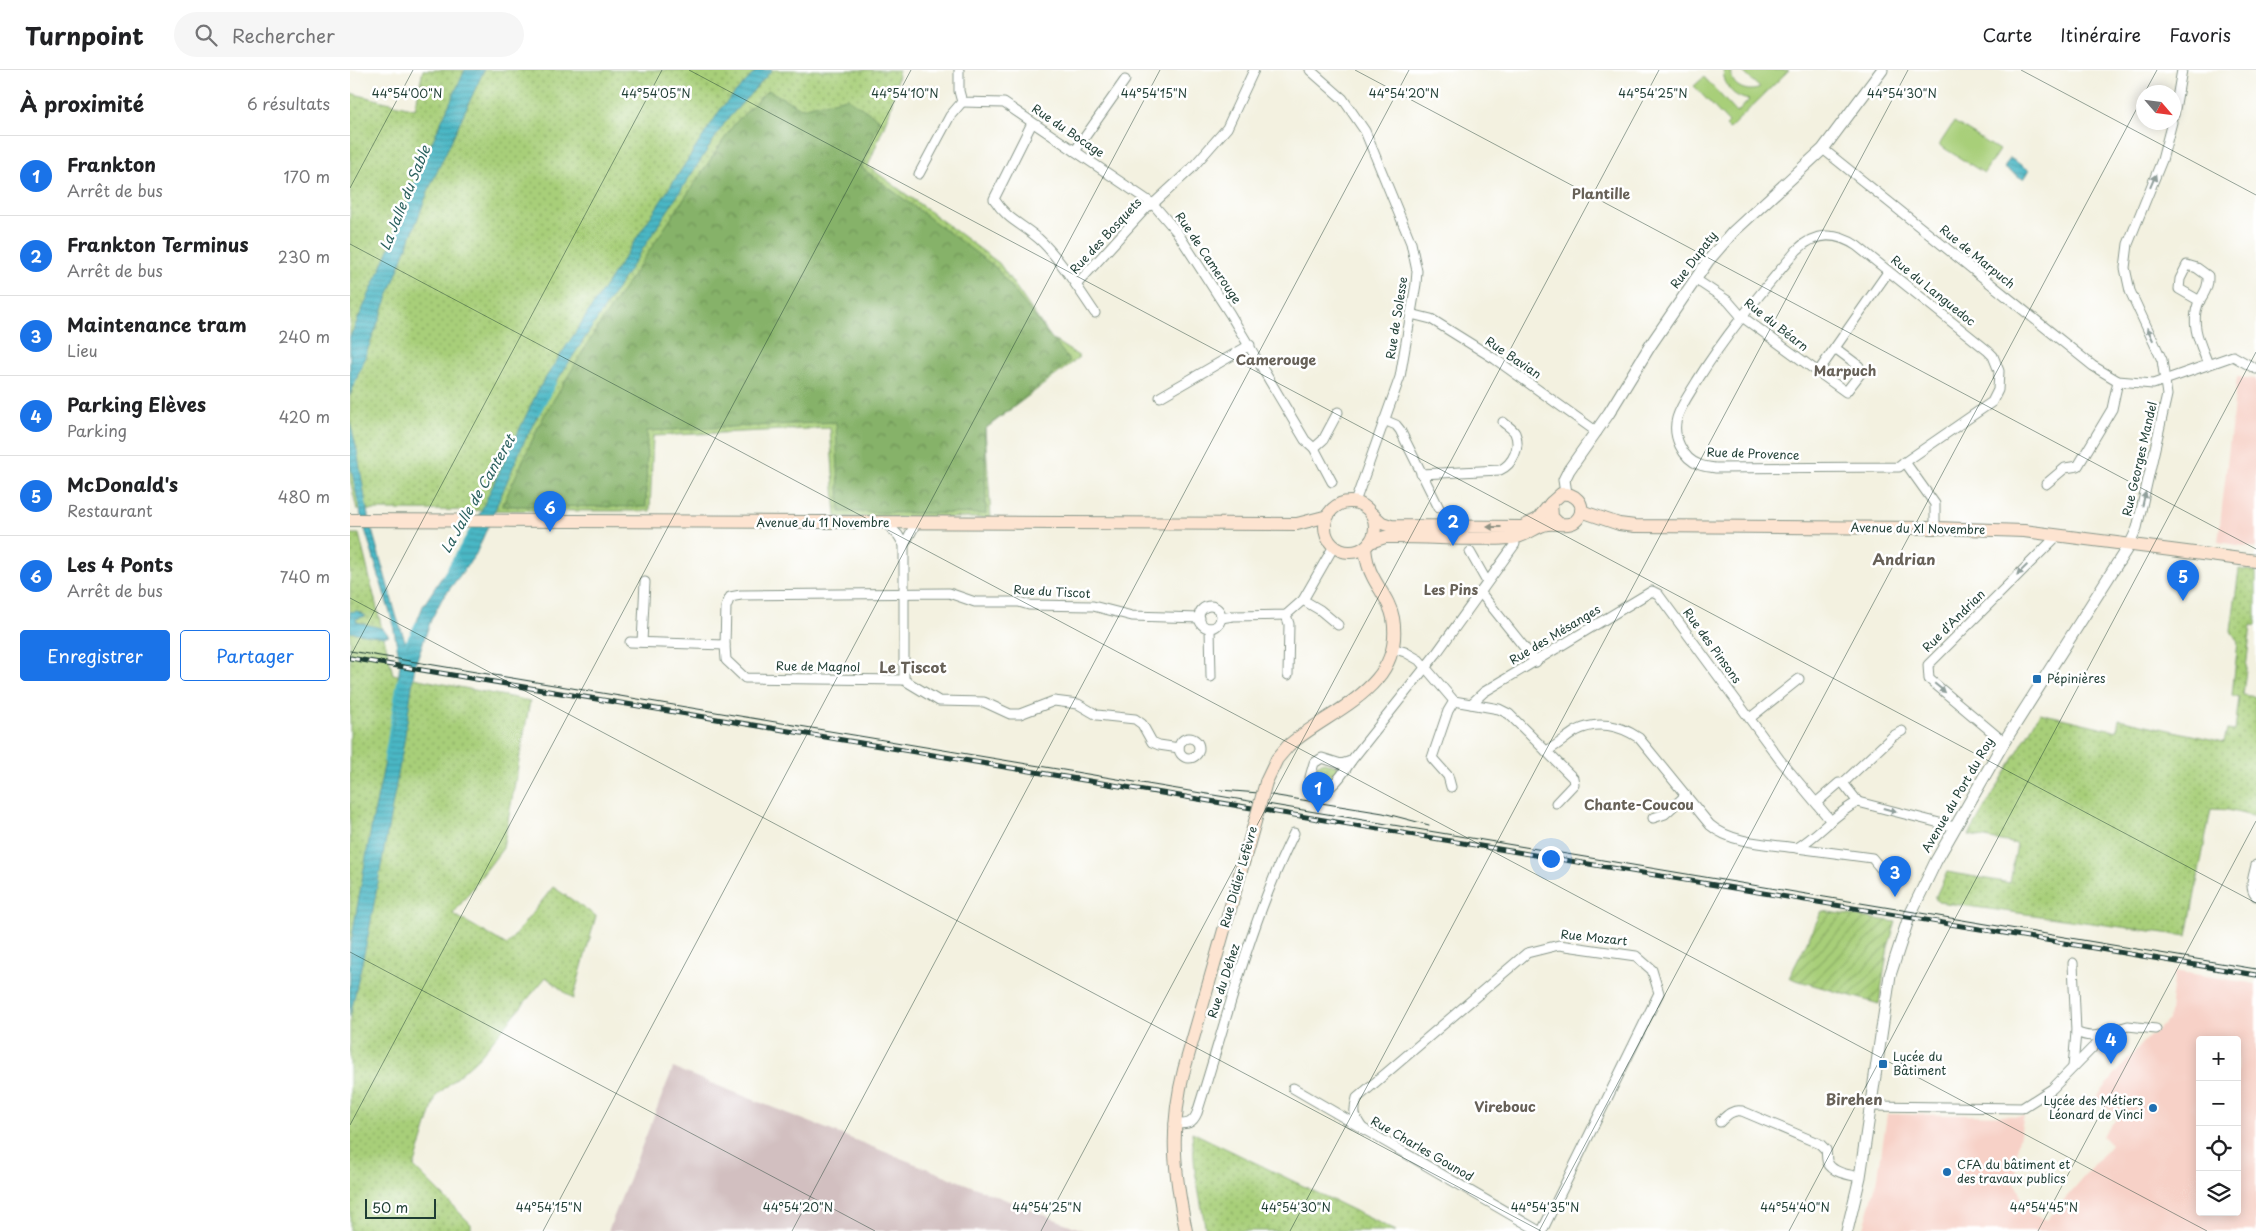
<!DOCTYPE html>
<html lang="fr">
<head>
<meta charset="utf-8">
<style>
	body { margin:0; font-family:"Playpen Sans",sans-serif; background:#f6f6f6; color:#202124 }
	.controls { position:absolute; right:15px; bottom:15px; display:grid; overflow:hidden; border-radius:5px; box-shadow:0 2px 12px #0003 }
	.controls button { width:45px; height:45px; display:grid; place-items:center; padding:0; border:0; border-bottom:1px solid #e0e0e0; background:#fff; color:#202124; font:25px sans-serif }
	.compass { position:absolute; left:1786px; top:15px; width:45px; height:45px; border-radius:50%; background:#fff; box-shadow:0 2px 12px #0003; rotate:118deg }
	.scale { position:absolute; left:15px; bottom:12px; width:71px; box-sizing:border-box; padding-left:5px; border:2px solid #1f3d34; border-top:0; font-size:14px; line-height:18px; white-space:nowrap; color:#1f3d34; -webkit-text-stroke:4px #fff; paint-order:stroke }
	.you { position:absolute; left:1200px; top:788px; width:18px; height:18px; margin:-12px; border:4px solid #fff; border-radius:50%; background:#1a73e8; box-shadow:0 0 0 8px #1a73e833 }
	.badge { display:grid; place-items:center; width:32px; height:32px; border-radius:50%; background:#1a73e8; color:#fff; font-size:16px; font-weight:700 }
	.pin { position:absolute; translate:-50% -41px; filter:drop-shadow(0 1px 2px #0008) }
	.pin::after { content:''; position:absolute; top:26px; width:18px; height:15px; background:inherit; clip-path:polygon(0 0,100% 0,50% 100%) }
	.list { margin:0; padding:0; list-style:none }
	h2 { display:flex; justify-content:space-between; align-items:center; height:65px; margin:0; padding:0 20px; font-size:21px }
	h2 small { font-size:16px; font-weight:400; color:#757577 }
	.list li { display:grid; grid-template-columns:32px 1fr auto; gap:15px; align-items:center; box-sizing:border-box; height:80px; padding:0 20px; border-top:1px solid #e0e0e0 }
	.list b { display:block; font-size:19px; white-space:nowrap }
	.list p { margin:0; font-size:16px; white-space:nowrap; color:#757577 }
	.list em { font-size:16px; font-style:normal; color:#757577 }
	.actions { display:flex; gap:10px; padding:15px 20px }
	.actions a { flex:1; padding:11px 0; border:1px solid #1a73e8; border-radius:5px; text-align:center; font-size:18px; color:#1a73e8 }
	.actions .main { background:#1a73e8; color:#fff }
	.icon { flex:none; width:28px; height:28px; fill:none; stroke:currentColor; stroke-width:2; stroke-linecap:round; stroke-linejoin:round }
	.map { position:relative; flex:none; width:1906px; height:1161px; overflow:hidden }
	header { display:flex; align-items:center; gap:30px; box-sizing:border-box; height:70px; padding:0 25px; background:#fff; border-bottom:1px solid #e0e0e0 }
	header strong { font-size:24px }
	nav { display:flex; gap:28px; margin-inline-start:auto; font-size:18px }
	.search { width:350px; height:45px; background:#f6f6f6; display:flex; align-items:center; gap:12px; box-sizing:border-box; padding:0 18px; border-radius:28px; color:#757577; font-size:19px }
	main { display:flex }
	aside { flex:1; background:#fff }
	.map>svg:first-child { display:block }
</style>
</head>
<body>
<header>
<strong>Turnpoint</strong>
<div class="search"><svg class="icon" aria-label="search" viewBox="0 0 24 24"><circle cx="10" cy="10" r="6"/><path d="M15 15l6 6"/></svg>Rechercher</div>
<nav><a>Carte</a><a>Itinéraire</a><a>Favoris</a></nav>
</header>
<main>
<aside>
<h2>À proximité<small>6 résultats</small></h2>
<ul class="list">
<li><span class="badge">1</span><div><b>Frankton</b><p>Arrêt de bus</p></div><em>170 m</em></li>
<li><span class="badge">2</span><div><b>Frankton Terminus</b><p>Arrêt de bus</p></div><em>230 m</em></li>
<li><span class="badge">3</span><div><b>Maintenance tram</b><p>Lieu</p></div><em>240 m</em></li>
<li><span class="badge">4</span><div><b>Parking Elèves</b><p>Parking</p></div><em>420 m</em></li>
<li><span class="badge">5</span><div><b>McDonald's</b><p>Restaurant</p></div><em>480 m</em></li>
<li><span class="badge">6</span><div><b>Les 4 Ponts</b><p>Arrêt de bus</p></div><em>740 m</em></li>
</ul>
<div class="actions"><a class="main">Enregistrer</a><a>Partager</a></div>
</aside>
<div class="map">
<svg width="1906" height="1161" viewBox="0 0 1906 1161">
	<defs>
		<pattern id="grass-dots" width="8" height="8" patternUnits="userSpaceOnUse" patternTransform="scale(1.25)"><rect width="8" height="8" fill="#a8cf79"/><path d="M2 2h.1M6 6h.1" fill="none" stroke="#88a964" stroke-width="1.8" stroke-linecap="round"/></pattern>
		<pattern id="forest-crowns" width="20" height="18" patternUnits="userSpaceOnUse" patternTransform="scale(1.25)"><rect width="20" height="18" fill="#86b269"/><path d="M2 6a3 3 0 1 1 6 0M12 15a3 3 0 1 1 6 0" fill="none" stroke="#6d9257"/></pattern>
		<pattern id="garden-furrows" width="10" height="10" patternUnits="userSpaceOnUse" patternTransform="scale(1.25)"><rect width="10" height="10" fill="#a8cf79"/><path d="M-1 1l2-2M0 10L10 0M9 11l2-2" fill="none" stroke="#88a964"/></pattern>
		<pattern id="water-rules" width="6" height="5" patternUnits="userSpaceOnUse" patternTransform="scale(1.25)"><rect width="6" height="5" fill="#4ab7c5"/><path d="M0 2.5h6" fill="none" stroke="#3d96a1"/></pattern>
	</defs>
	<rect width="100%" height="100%" fill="#fff"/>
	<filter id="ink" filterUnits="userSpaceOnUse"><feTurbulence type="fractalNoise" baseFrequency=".02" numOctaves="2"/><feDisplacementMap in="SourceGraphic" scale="10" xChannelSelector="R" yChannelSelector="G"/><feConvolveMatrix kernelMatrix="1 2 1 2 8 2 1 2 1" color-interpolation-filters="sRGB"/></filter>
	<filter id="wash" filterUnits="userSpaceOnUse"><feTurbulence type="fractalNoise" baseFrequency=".0096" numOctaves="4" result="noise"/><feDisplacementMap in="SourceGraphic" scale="20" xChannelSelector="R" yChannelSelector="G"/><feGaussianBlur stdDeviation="1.12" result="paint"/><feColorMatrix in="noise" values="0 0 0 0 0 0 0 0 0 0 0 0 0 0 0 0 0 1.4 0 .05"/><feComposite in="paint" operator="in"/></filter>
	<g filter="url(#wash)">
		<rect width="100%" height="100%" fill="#f3f1e0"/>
		<g fill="#f7d1c7" fill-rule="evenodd">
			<path d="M1887 307 1906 309V478L1868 472Z"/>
			<path d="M1825 901 1906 914V1161H1513L1528 1107 1537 1044 1674 1046 1668 1073 1665 1112 1672 1130 1683 1145 1697 1150 1761 1075 1752 1066 1768 1047 1746 1028 1792 973 1819 950ZM1850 970H1887V1142H1850Z"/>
		</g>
		<path fill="#d2bfc0" d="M323 998 735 1161H258Z"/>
		<g fill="url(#grass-dots)" stroke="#648656">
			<path d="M73 0H549L540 41 518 96 649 193 702 269 730 287 635 359 641 448 486 447 480 358 303 366 300 441 7 440 0 410V23L65 39Z"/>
			<path d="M0 464H9L43 604 180 631 153 778 103 844 157 875 203 817 246 846 223 929 196 907 129 987 86 1026 64 1097 121 1154V1161H0Z"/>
			<path d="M1889 499 1906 501V556L1901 555 1893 625 1906 627V747L1878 740 1861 739 1837 866 1588 832 1585 828 1597 802 1660 813 1667 774 1619 765 1690 643 1767 661 1769 649 1874 672 1877 660 1885 661 1889 627 1882 625 1888 572 1881 561Z"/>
			<path d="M974 692 993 698 979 715 968 714 964 707 966 695Z"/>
			<path d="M842 1062 1046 1161H856L845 1101Z"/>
		</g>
		<path fill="url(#forest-crowns)" stroke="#52784e" d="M418 20 451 38 497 28 530 50 512 98 645 197 720 291 635 359 636 444 490 442 486 352 297 361 296 437 152 436 192 349 246 260 385 53Z"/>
		<g fill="#a8cf79" stroke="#648656">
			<path d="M1373 0H1382C1379 16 1397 24 1410 18L1391 0H1439L1379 59 1376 56 1379 53 1344 16 1354 7 1387 43 1399 30C1383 27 1374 17 1373 0Z"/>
			<path d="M1604 52 1649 80 1634 103 1589 75Z"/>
		</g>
		<path fill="url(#garden-furrows)" stroke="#648656" d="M1472 841 1546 852 1538 877 1529 934 1439 908Z"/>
		<g fill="url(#water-rules)" stroke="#347a7c">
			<path d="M115 0H134L79 119 0 326V267L41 175 71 96Z"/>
			<path d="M407 0H422L376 51 199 323 173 374 126 484 92 529 81 550 65 595 54 672 19 861 0 947V878L22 753 45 644 50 592 42 550 11 446 0 393V352L7 380 18 446 47 548 57 576 73 536 121 462 189 318 363 51 372 37Z"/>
			<path d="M1660 88 1679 100 1673 109 1654 98Z"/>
			<path d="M7 541 16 546 6 549 7 552 31 558 39 565 34 567 0 562V542Z"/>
		</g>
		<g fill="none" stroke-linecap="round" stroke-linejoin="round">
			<g stroke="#4ab7c5" stroke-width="3">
				<path d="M188 344 205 312"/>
				<path d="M94 506 125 453"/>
				<path d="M55 576 67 553"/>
				<path d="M35 691 49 609"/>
			</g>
		</g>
	</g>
	<g filter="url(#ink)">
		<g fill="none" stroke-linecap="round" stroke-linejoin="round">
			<g stroke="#89978a" stroke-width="11">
				<g id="minor">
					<path d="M609 0V21L612 32 654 33 803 134"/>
					<path d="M904 0 877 58 842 98 803 134 827 162 880 244 955 370 964 378 982 412"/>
					<path d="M960 0 993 29 1015 61 1061 173 1067 201 1066 214 1050 307 1005 432"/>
					<path d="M1824 45 1832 0"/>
					<path d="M682 53 644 129C658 151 671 153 689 169 708 186 730 221 745 243"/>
					<path d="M1473 79 1743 296 1768 311 1803 314 1883 286 1906 299"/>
					<path d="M725 81 775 10"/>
					<path d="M569 104 600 46 612 32"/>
					<path d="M1345 209 1378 231 1391 246 1468 302 1538 202"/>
					<path d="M726 215 797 137 803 134"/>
					<path d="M1850 231 1829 219 1830 209 1837 195 1847 198 1858 206C1859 218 1853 224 1848 234 1840 256 1851 275 1858 294"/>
					<path d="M1061 244 1081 249 1145 289 1247 362"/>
					<path d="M1468 302 1496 322 1510 304 1509 296 1485 278"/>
					<path d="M810 327 900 275"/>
					<path d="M1034 350 1046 355 1050 360 1089 438"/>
					<path d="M964 378 973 370 988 342"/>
					<path d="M1555 392 1642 332 1648 320 1649 301 1643 286 1638 281 1507 176C1486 162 1465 162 1447 180 1411 223 1376 264 1347 311 1340 323 1331 335 1327 348 1322 365 1332 389 1350 395 1355 397 1361 397 1365 398L1549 397 1555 392 1585 434V458"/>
					<path d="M1071 404 1150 400C1163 394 1171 377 1165 363 1163 359 1156 355 1153 352"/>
					<path d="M1696 414 1715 398 1728 396 1762 339 1768 311"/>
					<path d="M554 475 566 453"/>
					<path d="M1779 475 1787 458 1817 325 1812 290 1780 221 1775 198 1778 174 1812 90 1822 52"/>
					<path d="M1120 482 1137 512"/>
					<path d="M1130 522 1186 592"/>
					<path d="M953 530 970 540 988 555"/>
					<circle cx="860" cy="547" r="11"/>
					<path d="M936 545 939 554 938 605"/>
					<path d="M871 548 883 546 936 545 953 530 984 476"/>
					<path d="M860 558 861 607"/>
					<path d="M280 572 375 575 376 537 380 527 391 525 599 523 625 532H669L679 535 743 536 782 546 850 548"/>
					<path d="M292 572 295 512"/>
					<path d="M375 575 376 590 395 608 554 610V475L548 465 536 453"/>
					<path d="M1042 578 1055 582 1069 590 1104 631 1149 639 1159 644 1196 681C1207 676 1216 667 1226 661 1247 650 1270 655 1289 668L1360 755C1382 774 1419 774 1447 778 1469 765 1485 743 1508 732L1605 757"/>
					<path d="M554 610 589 631 634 632 660 644H670L704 631 728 634 747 645 785 649 792 654 802 672 809 675 829 678"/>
					<path d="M1121 634 1134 622 1302 521 1308 524 1430 690 1481 751"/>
					<path d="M1400 648 1449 609"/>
					<circle cx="839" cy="678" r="10"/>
					<path d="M1654 672 1579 609 1578 595 1707 466"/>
					<path d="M1196 681 1223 708 1224 714 1206 733"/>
					<path d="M972 688 991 694 1001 691C993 704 972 738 960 707L964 693Z"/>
					<path d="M1001 691 1086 584 1165 474"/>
					<path d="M1493 713 1508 732"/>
					<path d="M1101 717 1098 706 1082 688 1098 641 1104 631"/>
					<path d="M1467 732 1489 713H1493L1543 666 1552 661"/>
					<path d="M1303 748 1315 744 1336 725"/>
					<path d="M1447 778 1522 788 1542 812"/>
					<path d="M1906 795C1904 805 1898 818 1906 826"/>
					<path d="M1726 962C1737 967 1744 967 1756 963"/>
					<path d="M1723 997 1726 962 1723 893"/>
					<path d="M943 1018 1189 1161"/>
					<path d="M1521 1036 1672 1038 1702 1019 1758 962 1778 956 1806 959"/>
					<path d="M1370 1052C1376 1046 1382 1039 1392 1041L1470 1074 1476 1080C1477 1084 1476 1090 1478 1093 1483 1103 1500 1105 1510 1107"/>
					<path d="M824 1054C836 1054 842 1055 847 1043 877 949 900 852 944 763"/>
					<path d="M1013 1059C1004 1047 1003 1042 1007 1028L1177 883 1209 875 1286 886 1302 900 1309 923 1192 1161"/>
				</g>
			</g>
			<g stroke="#89978a" stroke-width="13">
				<g id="tertiary">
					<path d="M1216 423 1214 410 1219 400 1259 343 1300 276 1358 191 1383 162 1473 79 1532 0"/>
					<path d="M1497 1161 1510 1107 1540 905 1559 847 1586 791 1654 672 1779 475"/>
				</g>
			</g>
			<g stroke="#89978a" stroke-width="14">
				<g id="secondary">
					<circle cx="1000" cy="457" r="25"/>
					<path d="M1231 441 1269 454 1285 456 1585 458 1674 461 1906 491"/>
					<path d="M1022 444 1032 453 1041 456 1172 457 1188 449 1201 433"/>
					<path d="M0 450 947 454 978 446"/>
					<path d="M1020 472 1035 467C1077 466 1120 471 1162 468 1176 467 1185 456 1197 454 1208 452 1222 459 1229 447 1237 434 1224 422 1211 424L1201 433 1202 447 1208 453"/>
					<path d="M916 712 927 689 938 676C980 639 1055 619 1043 548 1040 532 1030 521 1023 507 1018 498 1016 488 1015 478"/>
					<path d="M836 1161C824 1101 819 1060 834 1000L906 748"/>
				</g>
			</g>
			<use href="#minor" stroke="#fff" stroke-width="9"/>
			<use href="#tertiary" stroke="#fff" stroke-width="11"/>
			<use href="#secondary" stroke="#fde4d1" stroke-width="12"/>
			<g stroke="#1f3d34" stroke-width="1">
				<path d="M0 581 1906 899"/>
				<path d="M870 720 909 723 1033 743 1079 755"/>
			</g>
			<g stroke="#1f3d34" stroke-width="5">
				<path id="rail" d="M0 588 1906 905"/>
			</g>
			<use href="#rail" stroke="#fff" stroke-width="3" stroke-dasharray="9" stroke-linecap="butt"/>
			<g stroke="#89978a" stroke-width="14" stroke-linecap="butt">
				<path id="secondary-bridge" d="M906 748 916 712"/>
			</g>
			<use href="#secondary-bridge" stroke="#fde4d1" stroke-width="12"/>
		</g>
		<defs><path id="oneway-solid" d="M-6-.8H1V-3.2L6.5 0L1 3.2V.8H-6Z" transform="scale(1.25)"/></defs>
		<g fill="#8f9e9a">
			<use href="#oneway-solid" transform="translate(1803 111) rotate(-67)"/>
			<use href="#oneway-solid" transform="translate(1800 264) rotate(-115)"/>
			<use href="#oneway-solid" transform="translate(1794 429) rotate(-77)"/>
			<use href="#oneway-solid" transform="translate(1672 500) rotate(136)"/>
			<use href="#oneway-solid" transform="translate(1590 618) rotate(40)"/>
			<use href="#oneway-solid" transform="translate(1540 740) rotate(15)"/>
		</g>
		<use fill="#8e9082" href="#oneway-solid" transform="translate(1144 457) rotate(-180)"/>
	</g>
	<path fill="none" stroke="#1f3d34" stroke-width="1" stroke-opacity="0.45" d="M339 0 1906 833M1005 0 1906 479M1671 0 1906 125M1795 22 1807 0M0 118 63 0M0 174 1857 1161M0 528 1191 1161M0 587 312 0M0 882 525 1161M0 1055 561 0M193 1161 810 0M442 1161 1059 0M691 1161 1309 0M940 1161 1558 0M1189 1161 1794 25M1439 1161 1906 282M1688 1161 1906 751"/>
	<g fill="#1f6fb2" stroke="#fff" stroke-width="2">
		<rect x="1682" y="604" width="10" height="10" rx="2.5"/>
		<rect x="1528" y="989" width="10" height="10" rx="2.5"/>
		<circle cx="1803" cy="1038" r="5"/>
		<circle cx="1597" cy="1102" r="5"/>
	</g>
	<g text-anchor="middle" stroke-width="5" stroke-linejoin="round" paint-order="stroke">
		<g font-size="12" fill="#1f3d34" stroke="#fff">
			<text transform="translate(718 61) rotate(34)" y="4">Rue du Bocage</text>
			<text transform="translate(756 166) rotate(-47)" y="4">Rue des Bosquets</text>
			<text transform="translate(1627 187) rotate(39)" y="4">Rue de Marpuch</text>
			<text transform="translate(858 188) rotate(56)" y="4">Rue de Camerouge</text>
			<text transform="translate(1344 190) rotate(-53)" y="4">Rue Dupaty</text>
			<text transform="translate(1583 221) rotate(39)" y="4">Rue du Languedoc</text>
			<text transform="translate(1047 248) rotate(-81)" y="4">Rue de Solesse</text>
			<text transform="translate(1426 255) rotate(38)" y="4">Rue du Béarn</text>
			<text transform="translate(1163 288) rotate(34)" y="4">Rue Bavian</text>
			<text transform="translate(1403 384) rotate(2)" y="4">Rue de Provence</text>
			<text transform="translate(1790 389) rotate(-77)" y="4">Rue Georges Mandel</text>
			<text x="473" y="457">Avenue du 11 Novembre</text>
			<text transform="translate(1568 459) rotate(1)" y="4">Avenue du XI Novembre</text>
			<text transform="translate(702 522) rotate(3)" y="4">Rue du Tiscot</text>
			<text transform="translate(1604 551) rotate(-45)" y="4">Rue d'Andrian</text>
			<text transform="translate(1205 565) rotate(-31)" y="4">Rue des Mésanges</text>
			<text transform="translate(1362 576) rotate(54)" y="4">Rue des Pinsons</text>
			<text transform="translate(468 597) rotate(1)" y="4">Rue de Magnol</text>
			<text transform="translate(1608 725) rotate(-60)" y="4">Avenue du Port du Roy</text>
			<text transform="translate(889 807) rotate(-74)" y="4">Rue Didier Lefèvre</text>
			<text transform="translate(1244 868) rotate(6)" y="4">Rue Mozart</text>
			<text transform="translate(874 911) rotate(-72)" y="4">Rue du Déhez</text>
			<text transform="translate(1072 1079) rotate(30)" y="4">Rue Charles Gounod</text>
		</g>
		<g font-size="12" fill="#1f3d34" stroke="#fff" text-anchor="start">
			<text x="1697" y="613">Pépinières</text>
			<text x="1543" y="991">Lycée du<tspan x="1543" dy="14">Bâtiment</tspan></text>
			<text x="1793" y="1035" text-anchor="end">Lycée des Métiers<tspan x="1793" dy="14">Léonard de Vinci</tspan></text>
			<text x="1607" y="1099">CFA du bâtiment et<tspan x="1607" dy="14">des travaux publics</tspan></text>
		</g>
		<g font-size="14" font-weight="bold" fill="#676158" stroke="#fff">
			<text x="1251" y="129">Plantille</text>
			<text x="926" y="295">Camerouge</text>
			<text x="1495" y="306">Marpuch</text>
			<text x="1101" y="525">Les Pins</text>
			<text x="1289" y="740">Chante-Coucou</text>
			<text x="1155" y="1042">Virebouc</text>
		</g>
		<g font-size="14" font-style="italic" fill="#2c6260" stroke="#fff">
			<text transform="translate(55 128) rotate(-68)" y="5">La Jalle du Sable</text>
			<text transform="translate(128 424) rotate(-60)" y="5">La Jalle de Canteret</text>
		</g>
		<g font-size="15" font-weight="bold" fill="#676158" stroke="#fff">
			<text x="1554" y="495">Andrian</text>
			<text x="563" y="603">Le Tiscot</text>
			<text x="1504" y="1035">Birehen</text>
		</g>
	</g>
	<g font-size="12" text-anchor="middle" fill="#1f3d34" stroke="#fff" stroke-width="5" stroke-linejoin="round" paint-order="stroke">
		<text x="57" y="28">44°54'00"N</text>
		<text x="306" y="28">44°54'05"N</text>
		<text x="555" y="28">44°54'10"N</text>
		<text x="804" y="28">44°54'15"N</text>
		<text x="1054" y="28">44°54'20"N</text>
		<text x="1303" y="28">44°54'25"N</text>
		<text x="1552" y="28">44°54'30"N</text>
		<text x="199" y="1142">44°54'15"N</text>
		<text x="448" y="1142">44°54'20"N</text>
		<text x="697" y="1142">44°54'25"N</text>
		<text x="946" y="1142">44°54'30"N</text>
		<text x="1195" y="1142">44°54'35"N</text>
		<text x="1445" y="1142">44°54'40"N</text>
		<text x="1694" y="1142">44°54'45"N</text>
	</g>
</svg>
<div class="controls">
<button>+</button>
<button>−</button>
<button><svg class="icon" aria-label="locate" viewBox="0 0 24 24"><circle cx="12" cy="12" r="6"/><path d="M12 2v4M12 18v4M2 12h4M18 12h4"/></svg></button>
<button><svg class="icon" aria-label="layers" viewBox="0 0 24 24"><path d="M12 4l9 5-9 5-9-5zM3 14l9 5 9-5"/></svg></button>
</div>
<svg class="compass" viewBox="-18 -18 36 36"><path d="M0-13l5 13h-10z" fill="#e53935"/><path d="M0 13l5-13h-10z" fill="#757577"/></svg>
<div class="scale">50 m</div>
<div class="you"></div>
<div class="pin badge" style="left:968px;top:743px">1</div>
<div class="pin badge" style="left:1103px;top:476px">2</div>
<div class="pin badge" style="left:1545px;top:827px">3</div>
<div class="pin badge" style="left:1761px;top:994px">4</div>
<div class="pin badge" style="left:1833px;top:531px">5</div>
<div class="pin badge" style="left:200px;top:462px">6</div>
</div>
</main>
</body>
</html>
